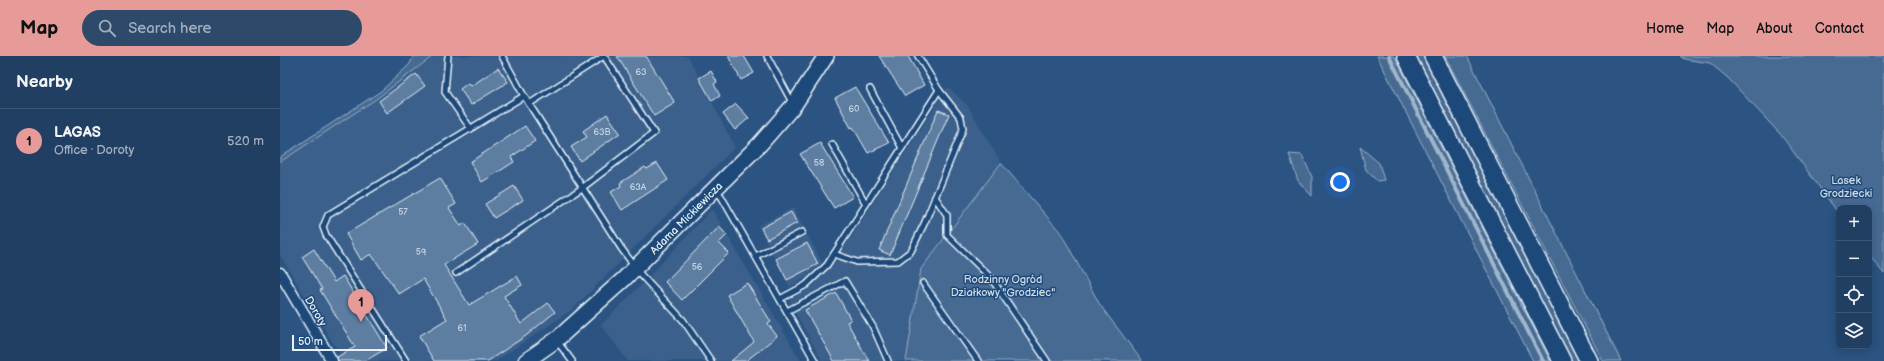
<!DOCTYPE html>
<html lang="en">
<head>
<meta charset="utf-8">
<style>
	body { margin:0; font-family:"Balsamiq Sans",sans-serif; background:#2d4a6b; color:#f1f3f6 }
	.controls { position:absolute; right:12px; bottom:12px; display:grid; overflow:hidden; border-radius:8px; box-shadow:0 2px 10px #0003 }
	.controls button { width:36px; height:36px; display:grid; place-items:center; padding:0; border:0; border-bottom:1px solid #3d5877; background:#203f62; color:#f1f3f6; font:20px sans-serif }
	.scale { position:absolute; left:12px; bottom:10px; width:95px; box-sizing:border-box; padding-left:4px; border:2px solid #e8f1f8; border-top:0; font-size:11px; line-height:14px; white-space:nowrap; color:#e8f1f8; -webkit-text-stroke:3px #1f4a7a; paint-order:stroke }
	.you { position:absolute; left:1060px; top:126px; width:14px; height:14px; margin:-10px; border:3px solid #fff; border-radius:50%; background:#1a73e8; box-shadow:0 0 0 6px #1a73e833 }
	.badge { display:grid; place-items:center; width:26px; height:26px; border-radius:50%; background:#e69b98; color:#111; font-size:13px; font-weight:700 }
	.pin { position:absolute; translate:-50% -33px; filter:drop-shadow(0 1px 2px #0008) }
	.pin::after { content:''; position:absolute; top:21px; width:14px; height:12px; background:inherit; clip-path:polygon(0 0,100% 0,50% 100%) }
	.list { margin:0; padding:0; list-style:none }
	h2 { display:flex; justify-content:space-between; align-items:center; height:52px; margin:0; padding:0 16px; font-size:17px }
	h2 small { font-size:13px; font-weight:400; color:#a2afbe }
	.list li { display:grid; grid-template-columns:26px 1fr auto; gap:12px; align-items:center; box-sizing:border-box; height:64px; padding:0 16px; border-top:1px solid #3d5877 }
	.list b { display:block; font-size:15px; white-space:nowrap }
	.list p { margin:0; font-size:13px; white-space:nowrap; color:#a2afbe }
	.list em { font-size:13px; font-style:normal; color:#a2afbe }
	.icon { flex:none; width:22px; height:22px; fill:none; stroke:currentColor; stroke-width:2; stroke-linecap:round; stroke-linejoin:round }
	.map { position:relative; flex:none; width:1604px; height:305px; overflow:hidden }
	header { display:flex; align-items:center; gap:24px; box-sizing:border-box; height:56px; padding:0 20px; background:#e69b98; color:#111 }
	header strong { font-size:19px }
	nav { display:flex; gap:22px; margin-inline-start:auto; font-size:14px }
	.search { width:280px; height:36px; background:#2d4a6b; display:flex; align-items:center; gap:10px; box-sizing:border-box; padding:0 14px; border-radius:22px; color:#a2afbe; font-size:15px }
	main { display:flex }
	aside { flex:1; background:#203f62 }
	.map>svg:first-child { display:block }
</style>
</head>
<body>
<header>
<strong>Map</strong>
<div class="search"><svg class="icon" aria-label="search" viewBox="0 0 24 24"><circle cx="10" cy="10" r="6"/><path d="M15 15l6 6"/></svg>Search here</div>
<nav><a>Home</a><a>Map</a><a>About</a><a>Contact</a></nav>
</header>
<main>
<aside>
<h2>Nearby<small></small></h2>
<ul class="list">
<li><span class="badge">1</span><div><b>LAGAS</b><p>Office · Doroty</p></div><em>520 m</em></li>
</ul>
</aside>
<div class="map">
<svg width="1604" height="305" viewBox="0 0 1604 305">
	<rect width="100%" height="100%" fill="#2b5482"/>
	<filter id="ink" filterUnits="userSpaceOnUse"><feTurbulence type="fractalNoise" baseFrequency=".025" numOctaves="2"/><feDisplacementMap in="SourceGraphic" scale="8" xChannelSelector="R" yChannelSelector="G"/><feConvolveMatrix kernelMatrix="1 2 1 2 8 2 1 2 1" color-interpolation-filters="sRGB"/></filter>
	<g filter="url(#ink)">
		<g fill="#3a608b">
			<path d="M153 0H408L455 91 293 253 216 305H64L0 199V106L96 43Z"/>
			<path d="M668 31 688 50 721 107 691 152 641 213 626 305H542L509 245 535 226 552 210Z"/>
			<path d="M513 152 542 206 527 221 510 231 478 170Z"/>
			<path d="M432 153 498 266 521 305H348L321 269 365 225Z"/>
		</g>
		<g fill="#476b93" stroke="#98aec6">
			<path d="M134 0H153L96 43 0 106V101L101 35 129 9Z"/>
			<path d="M1097 0H1114L1270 305H1253Z"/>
			<path d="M1135 0H1145L1299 305H1291Z"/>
			<path d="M1165 0H1187L1341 305H1323Z"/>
			<path d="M1400 0H1604V218L1589 199V152H1559V158L1501 79 1448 22 1430 7 1404 3Z"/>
			<path d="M1080 91 1099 107 1104 124 1097 125 1086 114Z"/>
			<path d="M1009 98 1022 99 1032 121V140L1018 125Z"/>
			<path d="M721 107 781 177 820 249 862 305H626L641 213Z"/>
		</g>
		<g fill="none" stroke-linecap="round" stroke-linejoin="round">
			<path stroke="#a0b6cb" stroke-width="4" d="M1109 0 1263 305"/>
		</g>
		<g fill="#5d7da1" stroke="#e8f1f8">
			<path d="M337 0H366L395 47 374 60Z"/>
			<path d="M448 0H464L474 17 461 24Z"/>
			<path d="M599 0H628L644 29 625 40Z"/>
			<path d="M218 12 228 26 191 49 180 33 188 27 191 30Z"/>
			<path d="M431 15 437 26 434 28 440 40 432 45 419 22Z"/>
			<path d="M136 18 145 30 107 57 99 45Z"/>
			<path d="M575 31 609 87 588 97 573 71 571 72 555 42Z"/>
			<path d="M456 48 469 62 455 74 443 58Z"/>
			<path d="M658 54 669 58 610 199 599 194Z"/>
			<path d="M327 58 340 77 300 105 291 91 307 81 303 75Z"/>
			<path d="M245 70 255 85 231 101 234 106 202 126 190 106Z"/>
			<path d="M540 87 573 141 554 152 520 98Z"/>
			<path d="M377 107 388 124 342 154 331 136 341 130 340 127 365 111 367 113Z"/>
			<path d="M160 122 176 148 169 152 181 170 185 167 198 188 164 209 189 249 237 220 242 229 224 240 241 268 268 247 275 256 247 279 208 305H154L139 280 167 263 143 223 119 238 91 198 81 204 66 178Z"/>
			<path d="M234 130 243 144 214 162 205 148Z"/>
			<path d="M511 156 517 167 487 183 481 172Z"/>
			<path d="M439 171 447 179 439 187 449 197 402 244 385 226Z"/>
			<path d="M527 187 538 208 507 224 496 203Z"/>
			<path d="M34 193 54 226 63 220 107 292 85 305H58L57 301 75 291 40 234 42 233 22 201Z"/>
			<path d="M467 227 491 266 488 268 497 280 466 305H451L474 286 447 239Z"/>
			<path d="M556 237 571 264 567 266 589 305H554L525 254Z"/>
		</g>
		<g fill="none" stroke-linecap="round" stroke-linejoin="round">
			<g stroke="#e8f1f8" stroke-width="8">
				<g id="lane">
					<path d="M168 0 165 36 191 73"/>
					<path d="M222 0 244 40 341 192 361 219 403 264 431 305"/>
					<path d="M487 0 513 48"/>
					<path d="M590 33 622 92"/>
					<path d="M552 88 586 148"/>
					<path d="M435 135 441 140 535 305"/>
					<path d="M655 141 667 159V179L711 222 767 305"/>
					<path d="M554 198 577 206 618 205 631 195 645 166 683 73 681 62 659 34 638 0"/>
					<path d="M476 200 522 176"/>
					<path d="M176 217 302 132 374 77 324 0 249 48"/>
					<path d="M643 227 698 305"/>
					<path d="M500 243 526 229 547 209 659 34"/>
					<path d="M507 255 565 225 593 271 608 305"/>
					<path d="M277 285 292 305"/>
					<path d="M126 305 46 179 43 171 48 159 244 40"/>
				</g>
			</g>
			<g stroke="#e8f1f8" stroke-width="13">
				<path id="street" d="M0 217 52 305"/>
			</g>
			<g stroke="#e8f1f8" stroke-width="18">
				<path id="secondary" d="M246 305 276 284 344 223 480 88 514 49 546 0"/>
			</g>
			<g stroke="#e8f1f8" stroke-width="20">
				<g id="primary">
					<path d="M1126 0 1282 305"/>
					<path d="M1153 0 1309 305"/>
				</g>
			</g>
			<use href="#lane" stroke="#1f4a7a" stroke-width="5"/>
			<use href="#street" stroke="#1f4a7a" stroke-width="10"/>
			<use href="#secondary" stroke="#1f4a7a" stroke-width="15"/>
			<use href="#primary" stroke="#1f4a7a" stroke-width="17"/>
		</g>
	</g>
	<g text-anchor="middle" stroke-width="3" stroke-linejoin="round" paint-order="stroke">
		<g font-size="9" fill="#c5d4e2">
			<text x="361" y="19">63</text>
			<text x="574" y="56">60</text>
			<text x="322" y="79">63B</text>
			<text x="539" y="110">58</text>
			<text x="358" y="134">63A</text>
			<text x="123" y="159">57</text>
			<text x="141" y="199">59</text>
			<text x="417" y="214">56</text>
			<text x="182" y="275">61</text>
		</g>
		<g font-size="11" fill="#d0dde9" stroke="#1f4a7a">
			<text x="1566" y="128">Lasek<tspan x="1566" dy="13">Grodziecki</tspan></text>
			<text x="723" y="227">Rodzinny Ogród<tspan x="723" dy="13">Działkowy "Grodziec"</tspan></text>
		</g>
		<g font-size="11" fill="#e8f1f8" stroke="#1f4a7a">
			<text transform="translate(406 162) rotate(-45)" y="4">Adama Mickiewicza</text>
			<text transform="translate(36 255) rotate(60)" y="4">Doroty</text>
		</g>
	</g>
</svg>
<div class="controls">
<button>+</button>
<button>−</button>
<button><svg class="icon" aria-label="locate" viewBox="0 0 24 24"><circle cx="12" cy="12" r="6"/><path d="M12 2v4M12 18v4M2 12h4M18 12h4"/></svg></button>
<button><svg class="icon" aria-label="layers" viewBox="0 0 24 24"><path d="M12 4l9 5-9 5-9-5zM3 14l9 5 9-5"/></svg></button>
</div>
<div class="scale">50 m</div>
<div class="you"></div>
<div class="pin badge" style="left:81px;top:266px">1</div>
</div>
</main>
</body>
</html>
